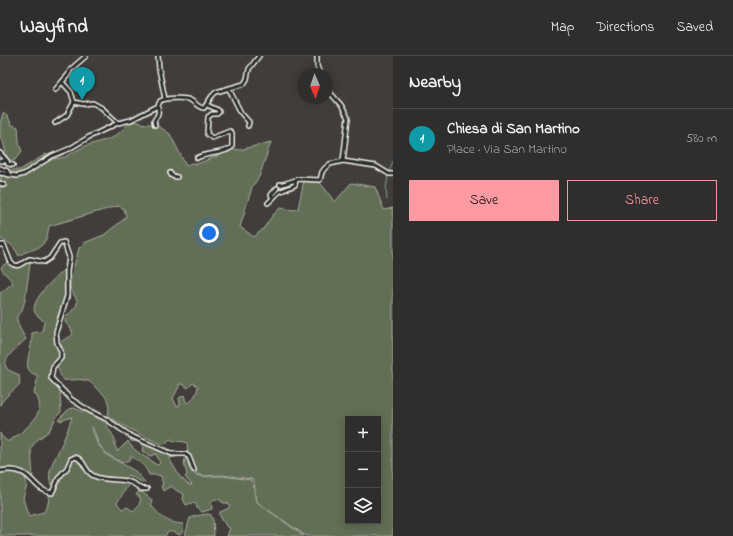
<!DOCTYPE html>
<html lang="en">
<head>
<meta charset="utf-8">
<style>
	body { margin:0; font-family:"Indie Flower",sans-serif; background:#383634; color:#f1f3f6 }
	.controls { position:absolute; right:12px; bottom:12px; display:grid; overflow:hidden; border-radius:0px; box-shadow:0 2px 10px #0003 }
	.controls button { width:36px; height:36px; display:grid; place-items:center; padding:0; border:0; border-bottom:1px solid #4b4a48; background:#302e2c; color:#f1f3f6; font:20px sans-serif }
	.compass { position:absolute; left:297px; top:12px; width:36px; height:36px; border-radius:50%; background:#302e2c; box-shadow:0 2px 10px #0003; rotate:178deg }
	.you { position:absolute; left:209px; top:177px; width:14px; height:14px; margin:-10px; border:3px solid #fff; border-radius:50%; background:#1a73e8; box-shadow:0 0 0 6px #1a73e833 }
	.badge { display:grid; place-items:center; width:26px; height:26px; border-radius:50%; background:#ff9aa2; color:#fff; font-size:13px; font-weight:700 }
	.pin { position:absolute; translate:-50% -33px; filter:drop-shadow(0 1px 2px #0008) }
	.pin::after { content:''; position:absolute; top:21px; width:14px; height:12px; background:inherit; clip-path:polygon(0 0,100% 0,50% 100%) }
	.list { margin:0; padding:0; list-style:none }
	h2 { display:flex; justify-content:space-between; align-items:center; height:52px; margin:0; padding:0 16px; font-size:17px }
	h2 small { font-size:13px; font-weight:400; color:#a8a8a9 }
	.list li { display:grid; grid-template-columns:26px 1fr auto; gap:12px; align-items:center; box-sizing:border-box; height:60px; padding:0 16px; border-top:1px solid #4b4a48 }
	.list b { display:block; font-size:15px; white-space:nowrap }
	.list p { margin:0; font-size:13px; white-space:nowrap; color:#a8a8a9 }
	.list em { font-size:13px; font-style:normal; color:#a8a8a9 }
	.actions { display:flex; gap:8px; padding:12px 16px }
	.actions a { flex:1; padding:9px 0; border:1px solid #ff9aa2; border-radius:0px; text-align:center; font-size:14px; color:#ff9aa2 }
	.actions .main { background:#ff9aa2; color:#111 }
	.icon { flex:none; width:22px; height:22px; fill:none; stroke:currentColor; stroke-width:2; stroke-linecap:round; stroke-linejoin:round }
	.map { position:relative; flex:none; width:393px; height:480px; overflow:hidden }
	header { display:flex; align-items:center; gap:24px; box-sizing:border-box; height:56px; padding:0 20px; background:#302e2c; border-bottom:1px solid #4b4a48 }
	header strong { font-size:19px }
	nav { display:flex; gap:22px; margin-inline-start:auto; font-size:14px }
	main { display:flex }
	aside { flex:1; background:#302e2c }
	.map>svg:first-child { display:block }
</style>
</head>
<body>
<header>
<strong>Wayfind</strong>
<nav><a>Map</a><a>Directions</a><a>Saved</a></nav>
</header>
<main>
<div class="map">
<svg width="393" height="480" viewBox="0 0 393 480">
	<rect width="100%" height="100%" fill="#403d3b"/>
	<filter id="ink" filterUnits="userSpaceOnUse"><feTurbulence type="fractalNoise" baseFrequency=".025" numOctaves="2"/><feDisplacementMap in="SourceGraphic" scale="8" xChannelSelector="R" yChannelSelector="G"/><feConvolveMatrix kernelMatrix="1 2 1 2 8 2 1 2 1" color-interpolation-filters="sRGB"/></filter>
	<g filter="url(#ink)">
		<g fill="#626e56" stroke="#abb09f" fill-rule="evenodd">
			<path d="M3 57 8 61 12 69 18 71C19 79 18 88 22 95L15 104 8 105 3 85 0 83V68Z"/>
			<path d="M135 65 146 68H155L170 78 186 110 191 107 197 108 235 93 239 94 271 86 259 121 252 131 240 171 254 181 263 173 273 159 280 152 294 154 298 153 304 124C308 125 310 124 314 124 321 124 330 141 335 146L351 127 375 131 384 154 393 152V480H306L258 447C253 439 257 429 252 423L222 419 204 420 196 418 189 411 187 387C180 384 176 387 170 383L164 389C144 381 126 372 108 360 111 344 106 340 95 331 93 329 91 326 88 325 80 322 71 325 63 324 59 319 60 310 53 307L51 308 50 319 62 336 60 338 61 356 57 360 49 375 36 385 31 392 33 423 21 415 0 414V377L2 381 7 385H9C24 375 51 356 34 337L37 325V319C23 316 28 303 30 293 32 288 32 282 32 277L42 275 44 266C42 263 37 260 35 257 29 245 56 221 64 213L65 214C66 222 67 231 65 239 59 259 51 269 59 289 62 282 69 283 73 278L71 273 65 266V264L67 260 77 249V244L70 232V225L79 192 84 187 104 179 124 163 126 160 124 153 119 150 114 151 49 170C48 174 48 179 46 183 40 196 29 192 19 200 14 191 10 186 0 183V122H2L0 120V114H20L46 98 54 103 65 101 85 90 112 82 119 77 130 66ZM193 327 198 330C197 337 194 342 189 347L186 346 184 339 179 342 180 346 179 350 176 349 173 342 179 331V328H182L188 332ZM348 363H378V465H348Z"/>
			<path d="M27 201H31L25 244 22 254 17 260V264L20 273 26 283C21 289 0 302 7 313 10 315 15 317 19 319L20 328C14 334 4 341 0 349V237L13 227C10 220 2 218 1 211L8 206 18 207Z"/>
			<path d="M74 352 83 356 92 352 108 361 107 370 115 383V391L117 393V396L128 385C131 393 145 401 152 405L153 407 158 409 160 407 156 398 150 400 142 395 143 390 138 386 131 385 130 384 132 382 163 393 165 391 172 395 181 396V400L170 402V404L180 421 189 429H192L185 421 187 419C186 413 183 409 185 403L188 402C188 427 206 419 223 420 232 421 242 423 251 424 256 431 252 440 258 447L304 480H227L230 472 226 470 220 460V456L227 453 230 450 228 447H223L220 444 215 443 211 446 212 453 202 456 197 452 196 448 192 447 186 449 183 443 184 438 177 435 171 430 163 435 161 430 163 429 161 420 158 419H149C145 409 139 405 130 400V404L126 405 123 407C113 402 101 396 97 384 95 379 95 374 91 370L97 387 107 399 135 415 144 425 145 427C139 426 134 421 128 419L123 424 130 426 117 447 122 453 127 451 133 455C137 451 142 447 140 441L136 439 138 436H142L152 444 151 449C161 461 166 467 183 468 184 473 183 476 180 479L173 476H168L165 480H0V416L14 415 27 420 25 421 27 429 23 442 27 456 30 460 44 456 48 448 49 440 57 431 51 429C46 416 54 405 59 394 64 383 69 372 72 361L60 365 58 364 69 353Z"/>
			<path d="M208 458 211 459 213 464 214 480H185L190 462 195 460Z"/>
		</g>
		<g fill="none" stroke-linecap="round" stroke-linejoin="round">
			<g stroke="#8b9c9b" stroke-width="1">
				<path d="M389 116 393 105"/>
				<path d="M387 144 386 133 388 119"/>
				<path d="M0 479 1 480"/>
			</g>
			<g stroke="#f4f1e8" stroke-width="6">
				<g id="minor">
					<path d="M86 0 71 13 68 19 62 26 71 36 74 46 83 48 93 47 102 52 118 67"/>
					<path d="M158 0 159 13 165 43"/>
					<path d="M317 0V10L320 18"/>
					<path d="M229 33 241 57 249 66 248 70"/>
					<path d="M327 33 341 49 348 62 343 105"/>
					<path d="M55 34 62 26"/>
					<path d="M55 67 67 59 74 46"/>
					<path d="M155 69 154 65C158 58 159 59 158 50"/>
					<path d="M0 97 7 105H0"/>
					<path d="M197 102C208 96 222 99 232 91V77L230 75 212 82 207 78 208 61 212 58H217L219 56 218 54 207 49"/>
					<path d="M7 105 8 108 13 109"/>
					<path d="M0 112 7 115 9 119"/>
					<path d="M0 117 17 120 24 118 52 100 69 93 89 81 118 67 131 64 158 50 160 45C166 42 185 41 190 44 195 46 198 52 204 52L212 40 216 36 244 28 247 23 249 13 259 0"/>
					<path d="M170 117 172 120 177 121"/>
					<path d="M0 127 4 129"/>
					<path d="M280 128V129L299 123 320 124 322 116 325 112 330 108 343 105 376 110 389 118H393"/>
					<path d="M273 142 271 139 277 132"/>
					<path d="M268 147 279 136 295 129 296 124"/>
					<path d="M0 189H4L11 207C19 214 23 205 30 203L44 206 50 202 60 187 64 186 69 201 67 215V240L56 276 57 287 61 295V302L53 311 51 322 71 343 88 354 106 363 131 380 172 398H185L189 401 194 414"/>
					<path d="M0 415C34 409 30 434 52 437L59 421 67 412 71 403 75 401C86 404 84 416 94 420 112 428 124 418 141 433H147"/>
				</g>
			</g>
			<use href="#minor" stroke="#2a2d2e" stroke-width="3"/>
		</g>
	</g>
</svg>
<div class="controls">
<button>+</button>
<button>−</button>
<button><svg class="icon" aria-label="layers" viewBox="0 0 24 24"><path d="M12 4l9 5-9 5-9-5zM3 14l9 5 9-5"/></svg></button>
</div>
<svg class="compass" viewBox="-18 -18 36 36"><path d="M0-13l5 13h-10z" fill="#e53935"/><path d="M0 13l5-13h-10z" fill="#a8a8a9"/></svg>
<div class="you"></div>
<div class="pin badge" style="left:82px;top:44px;background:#0f9aa8">1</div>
</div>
<aside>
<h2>Nearby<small></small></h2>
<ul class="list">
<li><span class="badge" style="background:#0f9aa8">1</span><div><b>Chiesa di San Martino</b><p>Place · Via San Martino</p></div><em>580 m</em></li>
</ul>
<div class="actions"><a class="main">Save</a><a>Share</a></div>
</aside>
</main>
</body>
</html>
